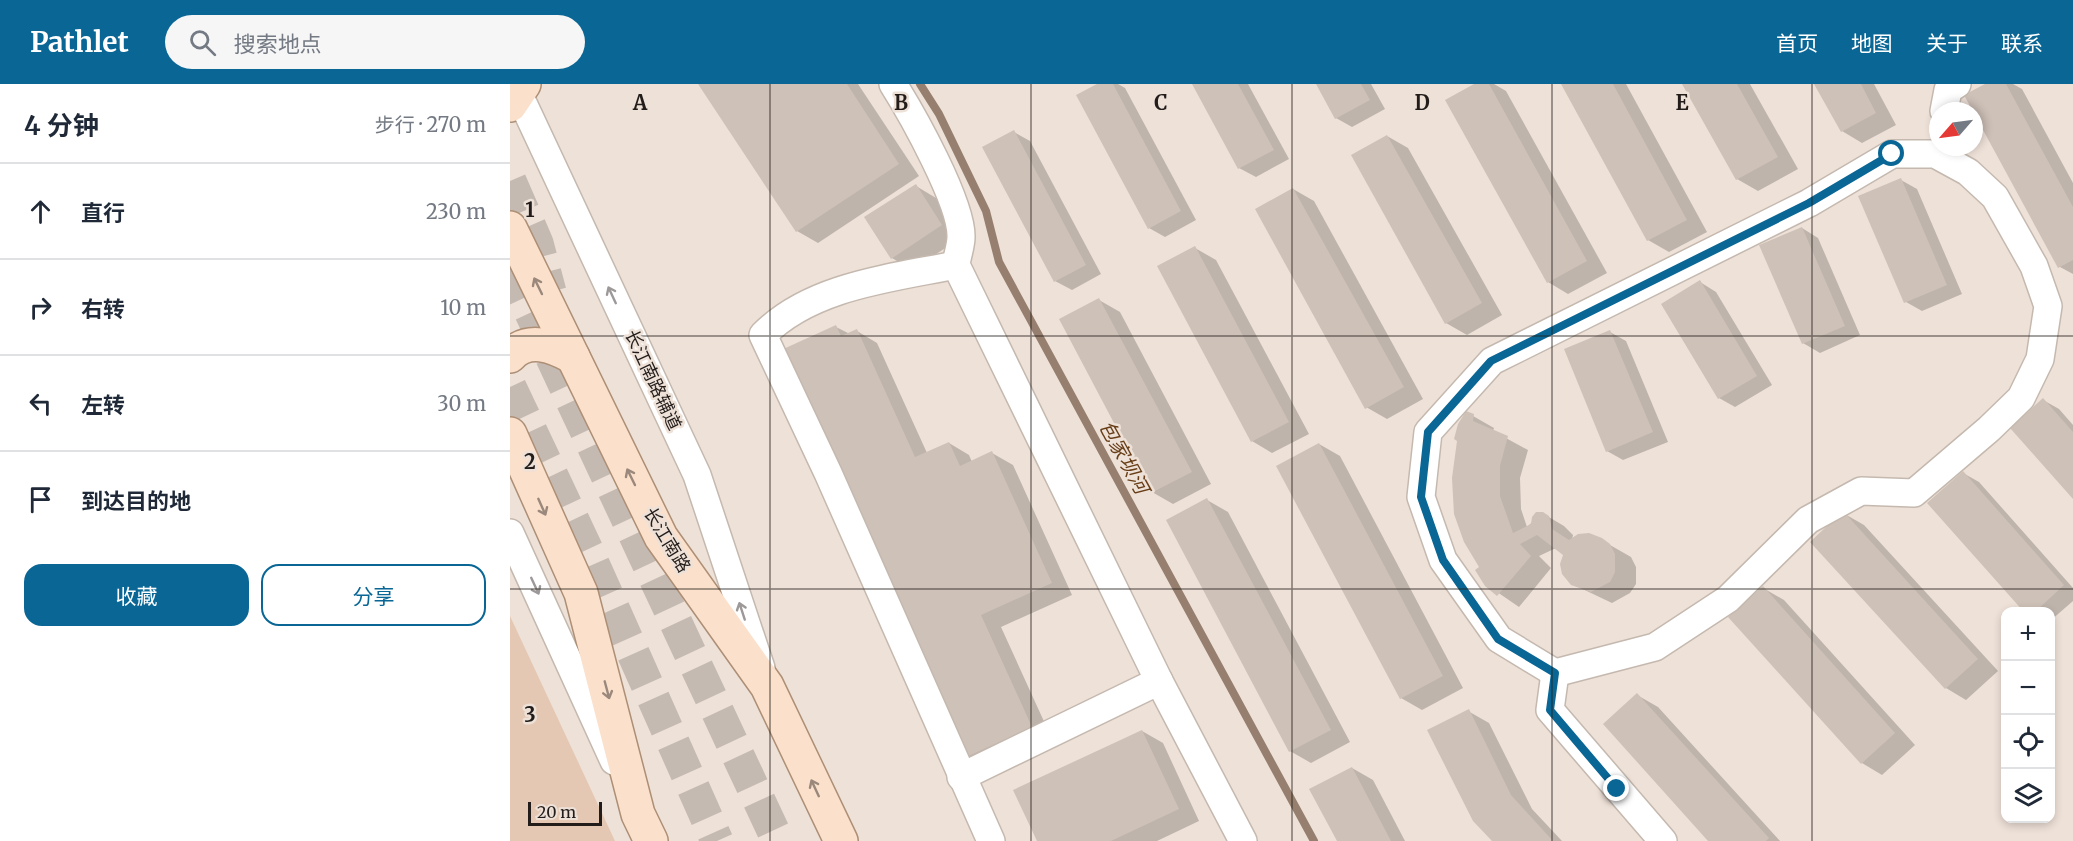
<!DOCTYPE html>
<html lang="zh">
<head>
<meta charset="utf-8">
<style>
	body { margin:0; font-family:Merriweather,"Noto Sans SC",serif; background:#f6f6f7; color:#1f2937 }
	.controls { position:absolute; right:18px; bottom:18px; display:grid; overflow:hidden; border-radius:12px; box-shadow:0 3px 9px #0003 }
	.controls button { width:54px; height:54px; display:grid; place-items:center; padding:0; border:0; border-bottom:2px solid #e0e1e3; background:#fff; color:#1f2937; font:30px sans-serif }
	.compass { position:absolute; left:1419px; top:18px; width:54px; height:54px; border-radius:50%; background:#fff; box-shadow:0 3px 9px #0003; rotate:242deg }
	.scale { position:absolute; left:18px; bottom:15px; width:74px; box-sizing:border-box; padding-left:6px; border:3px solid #221d1a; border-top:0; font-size:16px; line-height:21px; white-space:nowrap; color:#221d1a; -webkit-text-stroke:4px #eee1d8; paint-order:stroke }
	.stop { position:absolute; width:18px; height:18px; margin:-14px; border:4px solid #096695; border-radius:50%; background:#fff }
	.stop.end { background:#096695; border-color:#fff; box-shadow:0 2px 6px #0008 }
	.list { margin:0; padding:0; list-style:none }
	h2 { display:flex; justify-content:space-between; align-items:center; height:78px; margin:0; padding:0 24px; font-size:26px }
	h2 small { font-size:20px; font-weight:400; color:#747a83 }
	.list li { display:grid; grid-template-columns:39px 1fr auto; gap:18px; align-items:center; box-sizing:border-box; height:96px; padding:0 24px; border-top:2px solid #e0e1e3 }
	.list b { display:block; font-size:22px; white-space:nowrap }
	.list em { font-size:20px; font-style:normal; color:#747a83 }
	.actions { display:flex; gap:12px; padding:18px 24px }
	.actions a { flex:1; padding:14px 0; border:2px solid #096695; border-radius:18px; text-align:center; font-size:21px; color:#096695 }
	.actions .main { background:#096695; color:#fff }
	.icon { flex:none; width:33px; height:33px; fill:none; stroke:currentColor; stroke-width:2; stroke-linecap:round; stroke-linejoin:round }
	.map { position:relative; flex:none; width:1563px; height:757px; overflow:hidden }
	header { display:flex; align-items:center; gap:36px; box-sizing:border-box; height:84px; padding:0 30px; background:#096695; color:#fff }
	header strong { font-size:28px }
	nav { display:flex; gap:33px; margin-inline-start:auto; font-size:21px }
	.search { width:420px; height:54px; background:#f6f6f7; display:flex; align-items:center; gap:15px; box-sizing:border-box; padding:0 21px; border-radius:33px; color:#747a83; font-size:22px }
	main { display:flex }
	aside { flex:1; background:#fff }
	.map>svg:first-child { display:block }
</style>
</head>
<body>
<header>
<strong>Pathlet</strong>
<div class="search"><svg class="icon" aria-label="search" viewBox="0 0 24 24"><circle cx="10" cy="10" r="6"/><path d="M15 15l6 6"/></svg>搜索地点</div>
<nav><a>首页</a><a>地图</a><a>关于</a><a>联系</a></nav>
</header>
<main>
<aside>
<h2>4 分钟<small>步行 · 270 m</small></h2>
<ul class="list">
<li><svg class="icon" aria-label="ahead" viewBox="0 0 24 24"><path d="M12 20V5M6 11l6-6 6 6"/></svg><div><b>直行</b></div><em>230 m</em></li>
<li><svg class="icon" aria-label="right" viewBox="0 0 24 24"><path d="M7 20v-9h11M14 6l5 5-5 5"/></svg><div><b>右转</b></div><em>10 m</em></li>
<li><svg class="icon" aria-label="left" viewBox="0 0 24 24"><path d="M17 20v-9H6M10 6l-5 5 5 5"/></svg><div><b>左转</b></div><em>30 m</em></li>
<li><svg class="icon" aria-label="arrive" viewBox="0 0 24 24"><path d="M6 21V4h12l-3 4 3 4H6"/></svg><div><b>到达目的地</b></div></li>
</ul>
<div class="actions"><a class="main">收藏</a><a>分享</a></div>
</aside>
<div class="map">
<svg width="1563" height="757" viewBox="0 0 1563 757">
	<rect width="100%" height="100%" fill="#eee1d8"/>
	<path fill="#e4c8b3" d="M0 532 105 757H0Z"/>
	<g fill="#0003">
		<path d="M190 0H348L409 92 308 159 287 147Z"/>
		<path d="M590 0H608L615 4 686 136 655 153 639 144Z"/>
		<path d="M684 0H738L779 75 746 93 729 84Z"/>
		<path d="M808 0H861L875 25 842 43 826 34Z"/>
		<path d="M967 0H984L996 7 1097 189 1058 210 1038 198Z"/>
		<path d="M1053 0H1116L1197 148 1159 168 1138 156Z"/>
		<path d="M1174 0H1240L1288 85 1248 107 1227 95Z"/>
		<path d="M1305 0H1364L1386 41 1352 59 1332 47Z"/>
		<path d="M1478 0H1503L1512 5 1563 99V190L1550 183Z"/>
		<path d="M504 48 520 57 591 190 562 206 545 197Z"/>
		<path d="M877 52 898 64 992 231 957 251 936 239Z"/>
		<path d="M1391 96 1407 105 1452 210 1412 227 1396 218Z"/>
		<path d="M406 102 426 114 452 153 402 186 382 174Z"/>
		<path d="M783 105 804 117 913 315 877 335 856 323Z"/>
		<path d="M1292 144 1308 154 1350 251 1310 269 1293 259Z"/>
		<path d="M685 164 706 176 799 350 762 369 742 357Z"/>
		<path d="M1190 198 1206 208 1262 301 1225 323 1209 314Z"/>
		<path d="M589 216 610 228 701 400 663 420 642 408 551 236Z"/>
		<path d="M326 243 340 250 347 247 367 259 417 369 439 359 459 371 462 378 482 369 503 381 562 511 491 543 542 655 475 685 455 673Z"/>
		<path d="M1100 248 1116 257 1158 358 1113 376 1097 367Z"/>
		<path d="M1533 316 1549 325 1563 341V412Z"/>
		<path d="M963 332 984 344 983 347 1018 366 1010 394 1011 425 1017 443 1032 429 1054 442 1063 451 1062 456 1100 461 1121 473 1126 483V500L1120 509 1102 519 1062 500 1055 471 1046 464 1029 472 1041 484 1009 523 977 501 971 484 955 458Z"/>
		<path d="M809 360 830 372 953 604 912 626 891 614Z"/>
		<path d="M1453 389 1469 398 1563 504V517L1540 537V528H1516Z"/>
		<path d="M697 416 718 428 840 658 801 679 780 667Z"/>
		<path d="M1333 429 1354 441 1488 587 1456 616 1436 604Z"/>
		<path d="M1253 504 1274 516 1405 661 1372 691 1352 679Z"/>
		<path d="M1127 611 1148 623 1270 757H1200Z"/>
		<path d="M958 627 979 639 1022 725 1052 757H984Z"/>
		<path d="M632 647 653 659 689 737 647 757H528Z"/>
		<path d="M842 684 863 696 895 757H828Z"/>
	</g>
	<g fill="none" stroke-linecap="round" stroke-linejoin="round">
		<path stroke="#967f6e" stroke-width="8" d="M410 0 429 30 476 127 489 178 804 757"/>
	</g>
	<g fill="#cec1b8">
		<path d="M188 0H337L389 80 286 148Z"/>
		<path d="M587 0H603L671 127 638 145 566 11Z"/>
		<path d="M682 0H728L764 66 728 85Z"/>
		<path d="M806 0H851L860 16 825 35Z"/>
		<path d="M964 0H979L1077 177 1037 199 935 16Z"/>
		<path d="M1051 0H1103L1177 136 1137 157Z"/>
		<path d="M1172 0H1227L1268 73 1226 96Z"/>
		<path d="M1304 0H1351L1366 29 1331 48Z"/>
		<path d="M1475 0H1496L1563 123V176L1548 184 1454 11Z"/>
		<path d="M504 46 576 181 544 198 472 63Z"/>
		<path d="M877 51 972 219 935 240 841 71Z"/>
		<path d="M1391 94 1437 201 1394 219 1348 112Z"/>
		<path d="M406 100 432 141 381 175 354 133Z"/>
		<path d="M783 104 894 303 855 325 745 125Z"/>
		<path d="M1292 143 1335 242 1292 260 1249 161Z"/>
		<path d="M685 162 779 338 741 358 647 182Z"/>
		<path d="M1190 196 1247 292 1208 315 1151 220Z"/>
		<path d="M589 214 682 388 641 409 549 235Z"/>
		<path d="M326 241 331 252 347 245 405 373 439 358 450 382 482 367 542 499 471 531 522 643 454 674 269 267Z"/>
		<path d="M1100 246 1143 348 1096 368 1054 265Z"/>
		<path d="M1533 314 1563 348V415L1500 344Z"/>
		<path d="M956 327 964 330 963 337 998 352 990 382V412L1003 449 1021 440 1022 433 1026 428H1033L1039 432 1042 445 1059 456 1068 450 1079 449 1092 454 1100 460 1105 470V488L1100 498 1081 508 1061 501 1052 490 1050 480 1053 471 1027 451 1010 460 1021 472 987 512 975 502 965 486 969 483 954 458 944 430 942 394 947 357 944 355 948 340Z"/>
		<path d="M809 359 933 592 890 615 766 382Z"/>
		<path d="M1453 387 1554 501 1525 528H1514L1417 419Z"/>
		<path d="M697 414 821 646 779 668 656 436Z"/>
		<path d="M1333 427 1468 575 1435 605 1300 458Z"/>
		<path d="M1253 502 1385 649 1351 680 1218 533Z"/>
		<path d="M1127 609 1259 754 1256 757H1198L1093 640Z"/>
		<path d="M959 625 1001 711 1043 757H982L963 737 917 646Z"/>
		<path d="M632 646 669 725 601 757H527L503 706Z"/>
		<path d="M842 683 881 757H827L799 705Z"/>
	</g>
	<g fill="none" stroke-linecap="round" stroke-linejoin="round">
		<g stroke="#c5bab2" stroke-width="33" stroke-dasharray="33 16" stroke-linecap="butt">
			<path d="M0 97 27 159 40 208"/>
			<path d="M0 184 268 757"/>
			<path d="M0 303 77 466 207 757"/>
		</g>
		<g stroke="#c5b9af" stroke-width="30">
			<g id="minor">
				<path d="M4 0 187 391 251 584"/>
				<path d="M383 0C402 30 452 119 451 153 451 162 447 172 446 181L649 597 733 757"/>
				<path d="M1434 27 1438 6 1447 0"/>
				<path d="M1382 70H1425L1458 88 1485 113 1524 182 1538 222 1530 275 1511 314 1479 345 1404 409 1351 407 1298 436 1218 515 1145 563 1045 589 989 555 933 476 911 413 918 348 982 277 1299 119Z"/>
				<path d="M446 181C381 194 301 202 253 251L318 389 481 757"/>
				<path d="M0 449 104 677"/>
				<path d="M1045 589 1040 626 1153 757"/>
				<path d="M451 693 649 597"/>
			</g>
		</g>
		<g stroke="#ad8f76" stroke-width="36">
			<g id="major">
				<path d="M0 21 14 0"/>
				<path d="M0 144 151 453 257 602 331 757"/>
				<path d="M0 272C18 252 43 262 63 273"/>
				<path d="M0 350 71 509 128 730 141 757"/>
			</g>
		</g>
		<use href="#minor" stroke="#fff" stroke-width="27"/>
		<use href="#major" stroke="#fbe0cb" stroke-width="33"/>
	</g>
	<defs><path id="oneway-shaft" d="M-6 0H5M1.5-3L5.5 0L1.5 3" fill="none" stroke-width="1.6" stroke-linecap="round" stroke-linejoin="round" transform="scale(1.5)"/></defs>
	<g stroke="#99887b">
		<use href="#oneway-shaft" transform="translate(28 202) rotate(-116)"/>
		<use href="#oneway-shaft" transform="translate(121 393) rotate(-116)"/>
		<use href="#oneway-shaft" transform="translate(32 423) rotate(66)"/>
		<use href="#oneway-shaft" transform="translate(97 606) rotate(75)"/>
		<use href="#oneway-shaft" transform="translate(305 704) rotate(-115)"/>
	</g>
	<g stroke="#9c9998">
		<use href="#oneway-shaft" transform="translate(102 211) rotate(-115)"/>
		<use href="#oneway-shaft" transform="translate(25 502) rotate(65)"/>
		<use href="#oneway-shaft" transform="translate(232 527) rotate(-108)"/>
	</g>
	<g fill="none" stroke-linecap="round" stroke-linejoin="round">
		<path stroke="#096695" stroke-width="8" d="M1107 705 1040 626 1045 589 988 555 933 476 911 413 918 348 981 277 1299 119 1382 70"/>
	</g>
	<path fill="none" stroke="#221d1a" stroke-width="1.5" stroke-opacity="0.55" d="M260 0V757M521 0V757M782 0V757M1042 0V757M1302 0V757M0 252H1563M0 505H1563"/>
	<g text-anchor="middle" stroke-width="5" stroke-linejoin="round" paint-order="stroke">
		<g font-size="18" fill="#221d1a" stroke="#eee1d8">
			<text transform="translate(143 296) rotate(65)" y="6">长江南路辅道</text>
			<text transform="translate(157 456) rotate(59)" y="6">长江南路</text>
		</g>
		<g font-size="20" font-style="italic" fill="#673e18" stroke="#eee1d8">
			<text transform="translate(614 373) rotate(61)" y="7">包家坝河</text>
		</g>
	</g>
	<g font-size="20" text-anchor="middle" font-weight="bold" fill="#221d1a" stroke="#eee1d8" stroke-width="5" stroke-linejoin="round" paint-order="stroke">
		<text x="130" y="26">A</text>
		<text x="391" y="26">B</text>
		<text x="651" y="26">C</text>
		<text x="912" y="26">D</text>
		<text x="1172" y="26">E</text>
		<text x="20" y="133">1</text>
		<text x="20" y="385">2</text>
		<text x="20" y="638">3</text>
	</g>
</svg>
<div class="controls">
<button>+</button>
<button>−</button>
<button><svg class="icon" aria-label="locate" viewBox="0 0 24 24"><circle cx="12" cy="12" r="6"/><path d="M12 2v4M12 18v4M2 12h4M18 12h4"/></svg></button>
<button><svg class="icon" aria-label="layers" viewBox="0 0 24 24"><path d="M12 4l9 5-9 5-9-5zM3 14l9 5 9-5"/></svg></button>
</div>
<svg class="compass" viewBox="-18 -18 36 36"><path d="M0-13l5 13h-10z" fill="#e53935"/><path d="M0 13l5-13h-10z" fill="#747a83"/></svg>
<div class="scale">20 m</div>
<div class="stop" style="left:1382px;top:70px"></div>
<div class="stop end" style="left:1107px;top:705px"></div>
</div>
</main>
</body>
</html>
